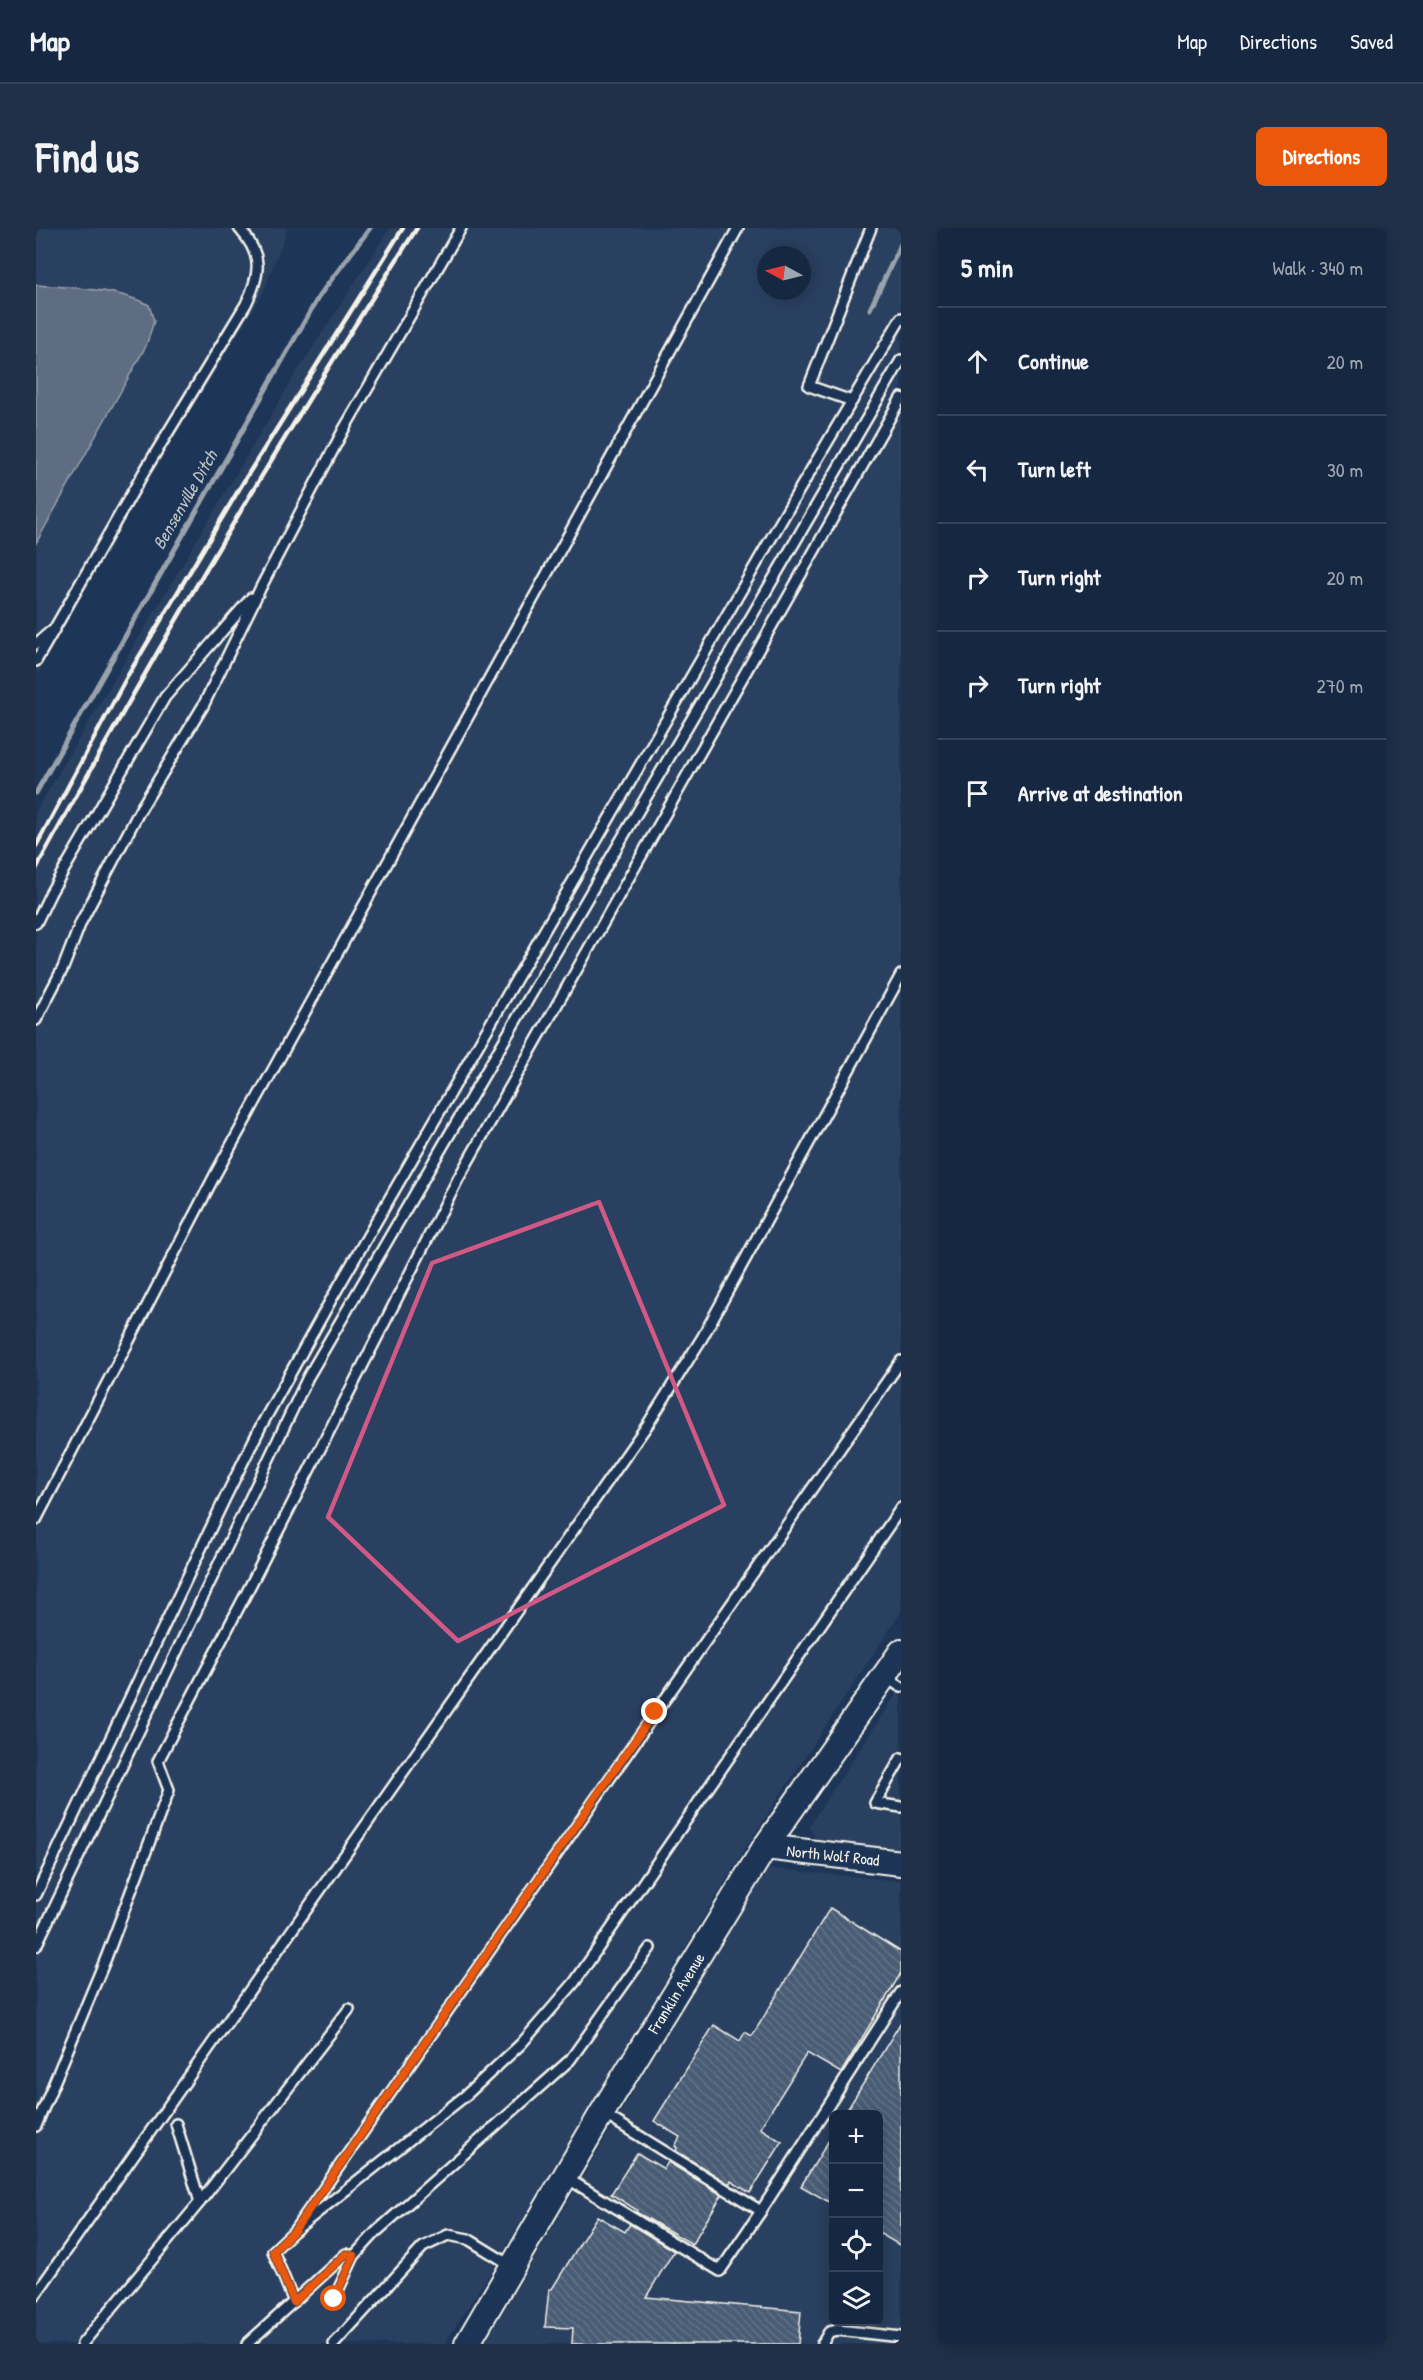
<!DOCTYPE html>
<html lang="en">
<head>
<meta charset="utf-8">
<style>
	body { margin:0; font-family:"Patrick Hand",sans-serif; background:#1f3048; color:#f1f3f6 }
	.controls { position:absolute; right:18px; bottom:18px; display:grid; overflow:hidden; border-radius:9px; box-shadow:0 3px 15px #0003 }
	.controls button { width:54px; height:54px; display:grid; place-items:center; padding:0; border:0; border-bottom:2px solid #35445a; background:#162841; color:#f1f3f6; font:30px sans-serif }
	.compass { position:absolute; left:721px; top:18px; width:54px; height:54px; border-radius:50%; background:#162841; box-shadow:0 3px 15px #0003; rotate:277deg }
	.stop { position:absolute; width:18px; height:18px; margin:-14px; border:4px solid #ea580c; border-radius:50%; background:#fff }
	.stop.end { background:#ea580c; border-color:#fff; box-shadow:0 2px 6px #0008 }
	.list { margin:0; padding:0; list-style:none }
	h2 { display:flex; justify-content:space-between; align-items:center; height:78px; margin:0; padding:0 24px; font-size:26px }
	h2 small { font-size:20px; font-weight:400; color:#9ea6b1 }
	.list li { display:grid; grid-template-columns:39px 1fr auto; gap:18px; align-items:center; box-sizing:border-box; height:108px; padding:0 24px; border-top:2px solid #35445a }
	.list b { display:block; font-size:22px; white-space:nowrap }
	.list em { font-size:20px; font-style:normal; color:#9ea6b1 }
	.icon { flex:none; width:33px; height:33px; fill:none; stroke:currentColor; stroke-width:2; stroke-linecap:round; stroke-linejoin:round }
	.map { position:relative; flex:none; width:865px; height:2116px; overflow:hidden; border-radius:9px }
	header { display:flex; align-items:center; gap:36px; box-sizing:border-box; height:84px; padding:0 30px; background:#162841; border-bottom:2px solid #35445a }
	header strong { font-size:28px }
	nav { display:flex; gap:33px; margin-inline-start:auto; font-size:21px }
	.intro { display:flex; align-items:center; justify-content:space-between; box-sizing:border-box; height:144px; padding:0 36px }
	h1 { margin:0; font-size:42px }
	.button { padding:15px 27px; border-radius:9px; background:#ea580c; color:#fff; font-size:21px; font-weight:700 }
	main { display:flex; gap:36px; padding:0 36px }
	aside { flex:1; background:#162841; border-radius:9px; box-shadow:0 3px 15px #0003 }
	.map>svg:first-child { display:block }
</style>
</head>
<body>
<header>
<strong>Map</strong>
<nav><a>Map</a><a>Directions</a><a>Saved</a></nav>
</header>
<div class="intro"><h1>Find us</h1><a class="button">Directions</a></div>
<main>
<div class="map">
<svg width="865" height="2116" viewBox="0 0 865 2116">
	<defs>
		<pattern id="building-back-hatch" width="6" height="6" patternUnits="userSpaceOnUse" patternTransform="scale(1.5)"><rect width="6" height="6" fill="#485b74"/><path d="M-1 5l2 2M0 0l6 6M5-1l2 2" fill="none" stroke="#637388"/></pattern>
	</defs>
	<rect width="100%" height="100%" fill="#1d3557"/>
	<filter id="ink" filterUnits="userSpaceOnUse"><feTurbulence type="fractalNoise" baseFrequency=".0167" numOctaves="2"/><feDisplacementMap in="SourceGraphic" scale="12" xChannelSelector="R" yChannelSelector="G"/><feConvolveMatrix kernelMatrix="1 2 1 2 8 2 1 2 1" color-interpolation-filters="sRGB"/></filter>
	<g filter="url(#ink)">
		<g fill="#2a4060" fill-rule="evenodd">
			<path d="M0 0H252L227 65 110 256 0 449Z"/>
			<path d="M354 0H865V1384L708 1622 455 2044 408 2116H0V583L257 150ZM730 27H766V63H730Z"/>
			<path d="M865 1459V1621L781 1612 773 1598Z"/>
			<path d="M729 1640 865 1653V2116H448ZM798 1886H842V2094H798Z"/>
		</g>
		<path fill="#5e6d82" stroke="#9aa2ab" stroke-width="1.5" d="M0 57C38 60 79 60 113 77L118 93 110 118 0 315Z"/>
		<g fill="none" stroke-linecap="round" stroke-linejoin="round">
			<g stroke="#9aa2ab" stroke-width="5">
				<path d="M834 81 865 16"/>
				<path d="M0 565 283 68 334 0"/>
			</g>
		</g>
		<g fill="url(#building-back-hatch)" stroke="#f4f1e8" stroke-width="1.5">
			<path d="M794 1680 865 1724V1745L805 1845 771 1825 724 1900 746 1914 714 1965 695 1953 693 1956 640 1923 641 1920 639 1918 644 1909 618 1893 678 1797 704 1813 709 1804 716 1808Z"/>
			<path d="M865 1794V2018L843 2005V1887H808Z"/>
			<path d="M798 1904V1977L765 1958Z"/>
			<path d="M601 1925 628 1941 632 1934 686 1967 656 2016 600 1984 601 1982 575 1966Z"/>
			<path d="M561 1988 589 2004 594 1996 638 2023 610 2069 765 2083 762 2116H536L537 2100 509 2099 513 2061H516Z"/>
		</g>
		<g fill="none" stroke-linecap="round" stroke-linejoin="round">
			<g stroke="#f4f1e8" stroke-width="14">
				<g id="service">
					<path d="M816 173 773 158 835 0"/>
					<path d="M0 416 14 404"/>
					<path d="M0 433 108 244 210 76C225 45 227 27 203 0"/>
					<path d="M0 695 15 664 129 469 215 370"/>
					<path d="M0 792 27 740 45 694 104 582 167 478 225 359 308 201 425 0"/>
					<path d="M0 1292 180 945 702 0"/>
					<path d="M849 1449 865 1459"/>
					<path d="M865 1530 839 1575 865 1579"/>
					<path d="M0 1667 190 1268 225 1198 296 1070 759 269 865 90"/>
					<path d="M0 1718 272 1149 865 132"/>
					<path d="M566 1885 725 1983"/>
					<path d="M140 1896 164 1974"/>
					<path d="M0 1898 70 1730 133 1562 122 1533 212 1362 422 951 865 170"/>
					<path d="M529 1949 684 2043 725 1983 865 1764"/>
					<path d="M258 2003 865 1133"/>
					<path d="M0 2066 612 1196 666 1110 865 747"/>
					<path d="M298 2071 318 2028 340 2004 534 1832 614 1720"/>
					<path d="M258 2074 237 2023 258 2003 429 1868 485 1816 538 1755 865 1280"/>
					<path d="M46 2116 164 1974 313 1781"/>
					<path d="M211 2116 310 2026 318 2028"/>
					<path d="M298 2116 387 2019 412 2007 432 2011 476 2038"/>
					<path d="M786 2116 793 2104 801 2102 865 2109"/>
				</g>
			</g>
			<g stroke="#f4f1e8" stroke-width="28">
				<g id="secondary">
					<path d="M729 1619 865 1635"/>
					<path d="M431 2116 566 1885 729 1619 865 1424"/>
				</g>
			</g>
			<use href="#service" stroke="#1d3557" stroke-width="9"/>
			<use href="#secondary" stroke="#1d3557" stroke-width="24"/>
			<g stroke="#f4f1e8" stroke-width="4.5">
				<path d="M0 618 91 449 211 248 367 0"/>
				<path d="M0 641C119 422 246 209 381 0"/>
			</g>
		</g>
	</g>
	<g fill="none" stroke-linecap="round" stroke-linejoin="round" filter="url(#ink)">
		<path stroke="#ea580c" stroke-width="8" d="M298 2071 318 2028 310 2026 258 2074 237 2023 258 2003 619 1484"/>
	</g>
	<path fill="none" stroke="#d15985" stroke-width="4.5" stroke-linejoin="round" d="M563 974 688 1277 422 1413 292 1289 396 1035Z"/>
	<g text-anchor="middle" stroke-width="6" stroke-linejoin="round" paint-order="stroke">
		<g font-size="16" fill="#f4f1e8" stroke="#1d3557">
			<text transform="translate(797 1627) rotate(6)" y="6">North Wolf Road</text>
			<text transform="translate(640 1765) rotate(-58)" y="6">Franklin Avenue</text>
		</g>
		<g font-size="18" font-style="italic" fill="#c0c3c4" stroke="#1d3557">
			<text transform="translate(149 272) rotate(-60)" y="6">Bensenville Ditch</text>
		</g>
	</g>
</svg>
<div class="controls">
<button>+</button>
<button>−</button>
<button><svg class="icon" aria-label="locate" viewBox="0 0 24 24"><circle cx="12" cy="12" r="6"/><path d="M12 2v4M12 18v4M2 12h4M18 12h4"/></svg></button>
<button><svg class="icon" aria-label="layers" viewBox="0 0 24 24"><path d="M12 4l9 5-9 5-9-5zM3 14l9 5 9-5"/></svg></button>
</div>
<svg class="compass" viewBox="-18 -18 36 36"><path d="M0-13l5 13h-10z" fill="#e53935"/><path d="M0 13l5-13h-10z" fill="#9ea6b1"/></svg>
<div class="stop" style="left:298px;top:2071px"></div>
<div class="stop end" style="left:619px;top:1484px"></div>
</div>
<aside>
<h2>5 min<small>Walk · 340 m</small></h2>
<ul class="list">
<li><svg class="icon" aria-label="ahead" viewBox="0 0 24 24"><path d="M12 20V5M6 11l6-6 6 6"/></svg><div><b>Continue</b></div><em>20 m</em></li>
<li><svg class="icon" aria-label="left" viewBox="0 0 24 24"><path d="M17 20v-9H6M10 6l-5 5 5 5"/></svg><div><b>Turn left</b></div><em>30 m</em></li>
<li><svg class="icon" aria-label="right" viewBox="0 0 24 24"><path d="M7 20v-9h11M14 6l5 5-5 5"/></svg><div><b>Turn right</b></div><em>20 m</em></li>
<li><svg class="icon" aria-label="right" viewBox="0 0 24 24"><path d="M7 20v-9h11M14 6l5 5-5 5"/></svg><div><b>Turn right</b></div><em>270 m</em></li>
<li><svg class="icon" aria-label="arrive" viewBox="0 0 24 24"><path d="M6 21V4h12l-3 4 3 4H6"/></svg><div><b>Arrive at destination</b></div></li>
</ul>
</aside>
</main>
</body>
</html>
